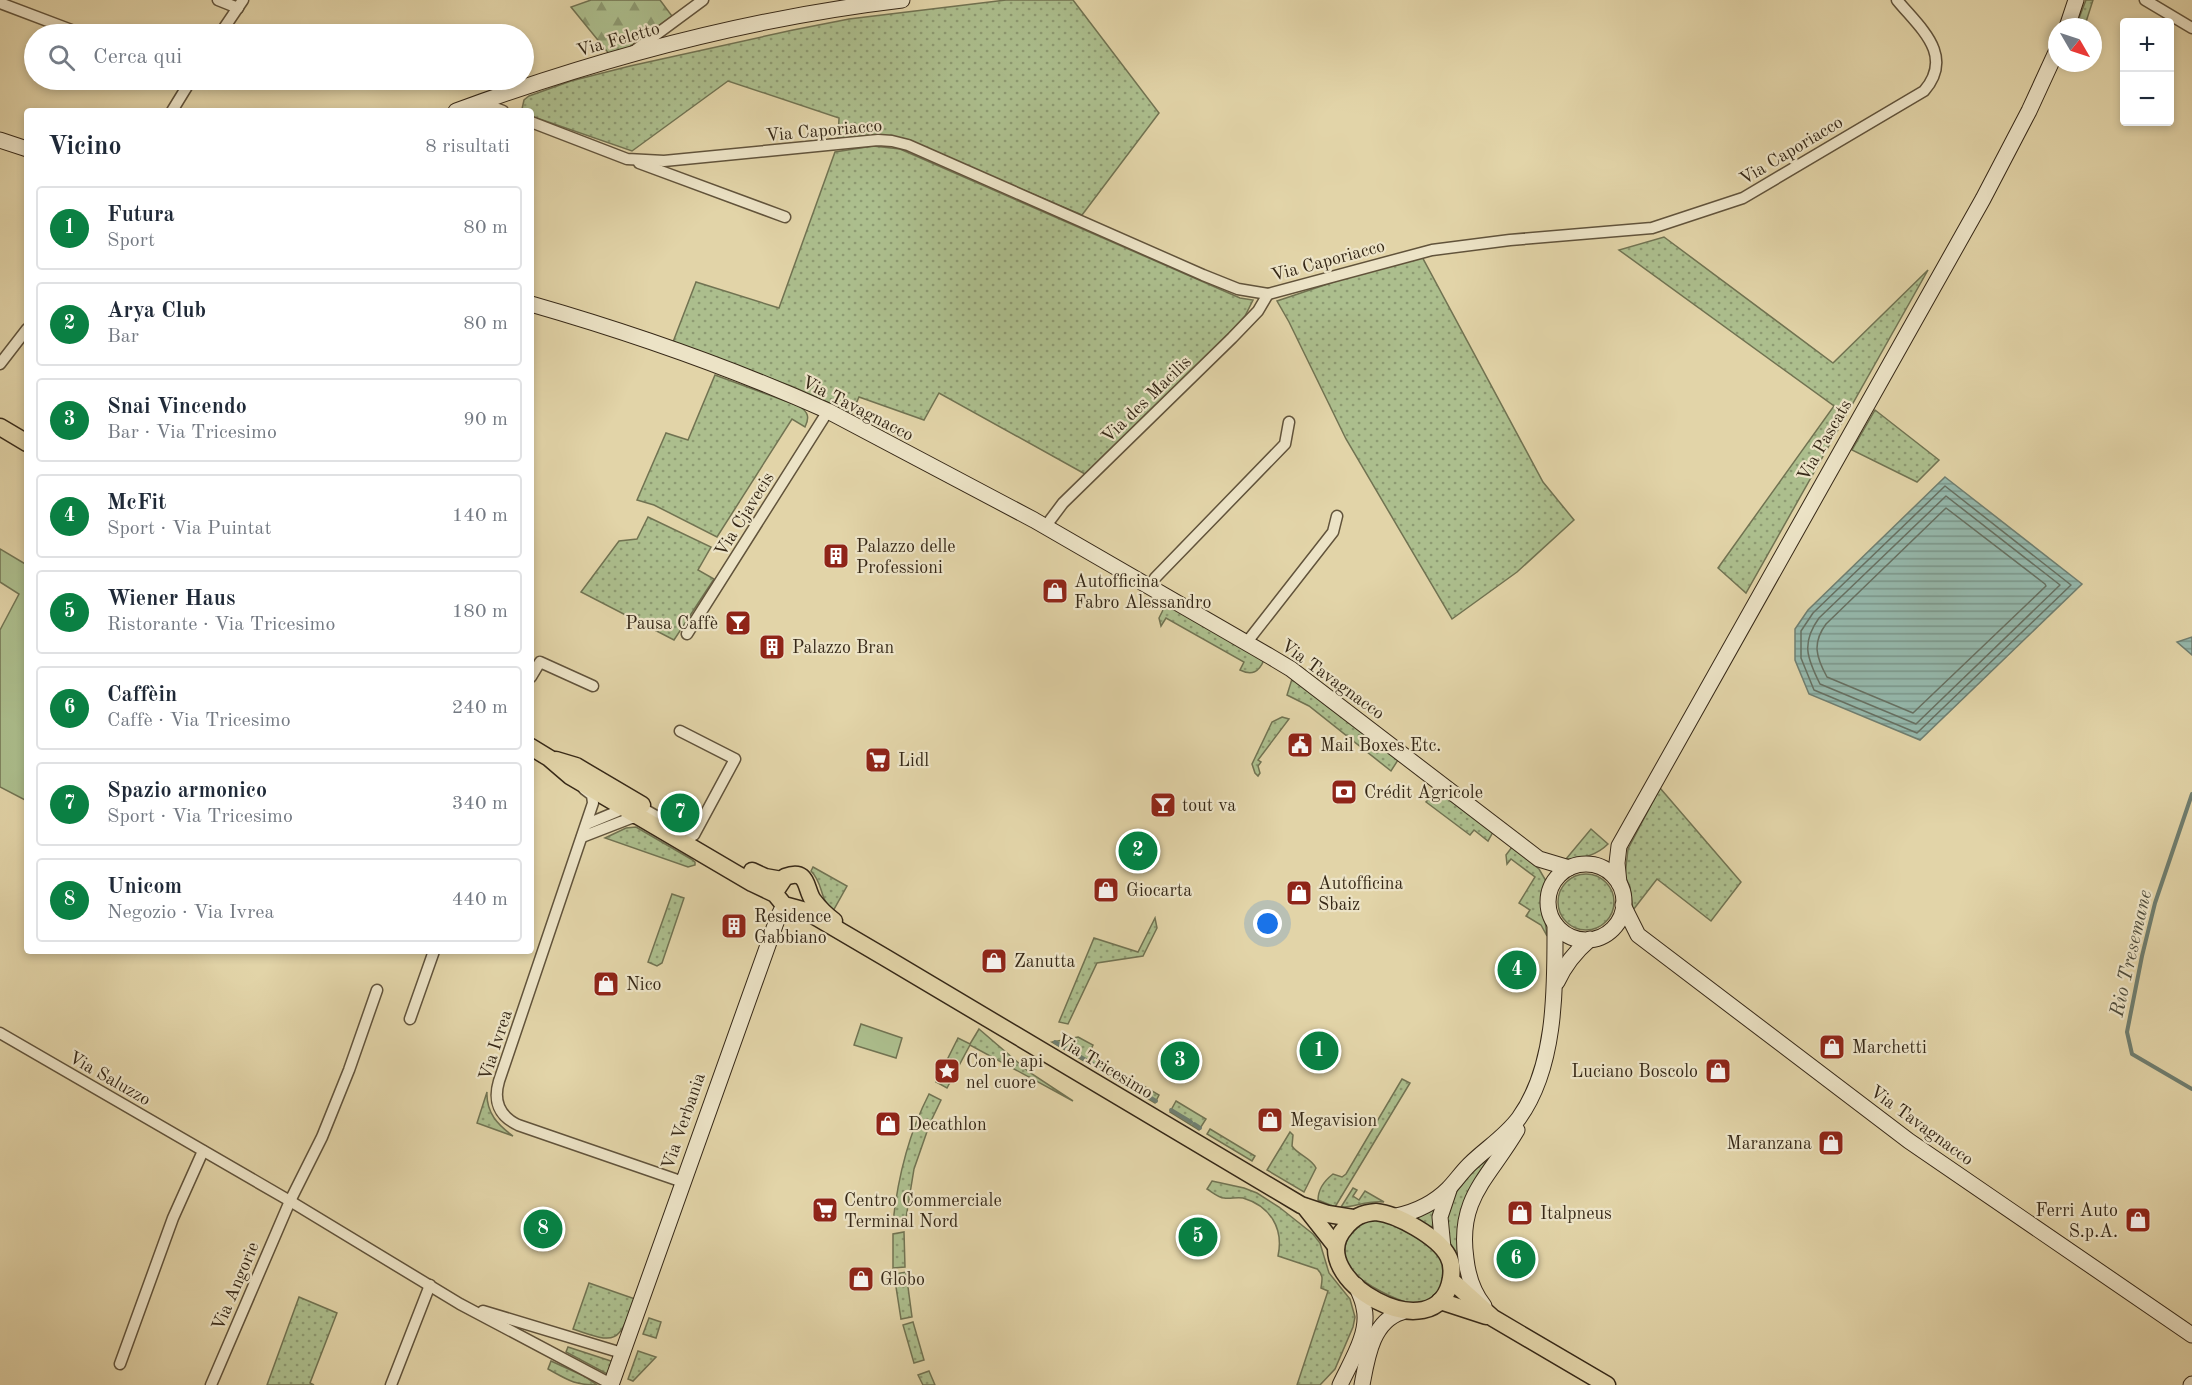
<!DOCTYPE html>
<html lang="it">
<head>
<meta charset="utf-8">
<style>
	body { margin:0; font-family:"Old Standard TT",serif; background:#f6f6f7; color:#1f2937 }
	.controls { position:absolute; right:18px; top:18px; display:grid; overflow:hidden; border-radius:6px; box-shadow:0 3px 9px #0003 }
	.controls button { width:54px; height:54px; display:grid; place-items:center; padding:0; border:0; border-bottom:2px solid #e0e1e3; background:#fff; color:#1f2937; font:30px sans-serif }
	.compass { position:absolute; left:2048px; top:18px; width:54px; height:54px; border-radius:50%; background:#fff; box-shadow:0 3px 9px #0003; rotate:129deg }
	.you { position:absolute; left:1268px; top:924px; width:21px; height:21px; margin:-15px; border:4px solid #fff; border-radius:50%; background:#1a73e8; box-shadow:0 0 0 9px #1a73e833 }
	.badge { display:grid; place-items:center; width:39px; height:39px; border-radius:50%; background:#0b8043; color:#fff; font-size:20px; font-weight:700 }
	.pin { position:absolute; translate:-50% -50%; border:3px solid #fff; box-shadow:0 2px 6px #0006 }
	.list { margin:0; padding:0; list-style:none }
	h2 { display:flex; justify-content:space-between; align-items:center; height:78px; margin:0; padding:0 24px; font-size:26px }
	h2 small { font-size:20px; font-weight:400; color:#747a83 }
	.list li { display:grid; grid-template-columns:39px 1fr auto; gap:18px; align-items:center; box-sizing:border-box; height:84px; margin:0 12px 12px; padding:0 12px; border:2px solid #e0e1e3; border-radius:6px }
	.list b { display:block; font-size:22px; white-space:nowrap }
	.list p { margin:0; font-size:20px; white-space:nowrap; color:#747a83 }
	.list em { font-size:20px; font-style:normal; color:#747a83 }
	.icon { flex:none; width:33px; height:33px; fill:none; stroke:currentColor; stroke-width:2; stroke-linecap:round; stroke-linejoin:round }
	.map { position:relative; flex:none; width:2192px; height:1385px; overflow:hidden }
	.search { position:absolute; background:#fff; box-shadow:0 3px 9px #0003; left:24px; top:24px; width:510px; height:66px; display:flex; align-items:center; gap:15px; box-sizing:border-box; padding:0 21px; border-radius:33px; color:#747a83; font-size:22px }
	.panel { position:absolute; background:#fff; box-shadow:0 3px 9px #0003; left:24px; top:108px; width:510px; height:846px; border-radius:6px }
	.map>svg:first-child { display:block }
</style>
</head>
<body>
<div class="map">
<svg width="2192" height="1385" viewBox="0 0 2192 1385">
	<defs>
		<pattern id="green-dots" width="8" height="8" patternUnits="userSpaceOnUse" patternTransform="scale(1.5)"><rect width="8" height="8" fill="#acbe8d"/><path d="M2 2h.1M6 6h.1" fill="none" stroke="#8d9a72" stroke-width="1.8" stroke-linecap="round"/></pattern>
		<pattern id="forest-firs" width="22" height="20" patternUnits="userSpaceOnUse" patternTransform="scale(1.5)"><rect width="22" height="20" fill="#acbe8d"/><path d="M5 1l3.5 6h-7zM16 11l3.5 6h-7z" fill="#8d9a72"/></pattern>
		<pattern id="water-rules" width="6" height="5" patternUnits="userSpaceOnUse" patternTransform="scale(1.5)"><rect width="6" height="5" fill="#95b8ac"/><path d="M0 2.5h6" fill="none" stroke="#7a968b"/></pattern>
	</defs>
	<rect width="100%" height="100%" fill="#e2d4a8"/>
	<filter id="stains"><feTurbulence type="fractalNoise" baseFrequency=".00333" numOctaves="4"/><feColorMatrix values="0 0 0 0 .2 0 0 0 0 .09 0 0 0 0 .02 0 0 0 .5 -.17"/></filter>
	<radialGradient id="worn" r=".72"><stop offset=".6" stop-color="#630" stop-opacity="0"/><stop offset="1" stop-color="#630" stop-opacity=".3"/></radialGradient>
	<g fill="url(#green-dots)" stroke="#717352" stroke-width="1.5">
		<path d="M1006 0H1073L1159 113 1082 215 901 138C880 133 860 137 838 140L839 118 728 81 632 151 531 116V111L522 109 524 100 529 96 571 81 630 66 793 30 849 19Z"/>
		<path d="M2086 0H2093L2086 22 2079 18Z"/>
		<path d="M873 146 900 149 1240 298 1253 300 1245 316 1214 349 1085 474 939 393 924 420 859 397 852 413 791 386 673 342 696 282 779 308 835 152Z"/>
		<path d="M1664 237 1833 363 1928 270 1746 593 1718 568 1834 406 1619 250Z"/>
		<path d="M1420 253 1543 482 1574 520 1517 572 1452 619 1346 439 1289 322 1277 301Z"/>
		<path d="M715 375 799 406C808 412 810 417 805 427L792 419 717 537 654 505 637 500 666 433 688 440Z"/>
		<path d="M1875 410 1939 460 1917 482 1852 450Z"/>
		<path d="M648 517 711 547 698 570 714 579 674 640 581 592 619 541 637 539Z"/>
		<path d="M1166 604 1264 660C1259 672 1252 676 1240 670L1244 662 1166 618 1161 626 1159 618Z"/>
		<path d="M1292 679 1398 760 1391 771 1309 706 1287 695Z"/>
		<path d="M1282 717 1289 719 1258 760 1261 762 1258 766 1260 773 1258 776 1255 773 1252 764 1272 722Z"/>
		<path d="M1660 788 1741 882 1711 921 1657 879 1633 910 1630 887 1625 876 1628 849Z"/>
		<path d="M1440 792 1493 832 1488 841 1474 830 1470 835 1426 802 1433 794 1438 796Z"/>
		<path d="M636 827 691 859 695 862V865L688 867 605 838 626 828Z"/>
		<path d="M1591 829 1608 844C1596 856 1582 859 1566 859Z"/>
		<path d="M1512 847 1539 869 1546 881 1544 912 1547 936 1541 925 1526 916 1530 910 1519 903 1535 877 1511 859 1507 864 1506 855Z"/>
		<path d="M813 867 847 886 833 911C819 899 824 884 811 871Z"/>
		<circle cx="1586" cy="902" r="28"/>
		<path d="M672 894 684 898 662 963 657 966 648 962Z"/>
		<path d="M1155 918 1157 928 1143 956 1097 963 1068 1024 1059 1022 1094 938 1138 952Z"/>
		<path d="M979 1029 1029 1072 1073 1101 970 1045 947 1088 936 1082 958 1038 970 1044Z"/>
		<path d="M1078 1037 1093 1045 1089 1054 1159 1095 1155 1103 1052 1042Z"/>
		<path d="M1402 1079 1410 1083 1335 1207 1318 1200C1318 1189 1324 1181 1333 1174L1342 1177 1346 1174Z"/>
		<path d="M487 1092C486 1113 498 1125 513 1136L477 1123Z"/>
		<path d="M929 1094 941 1100 930 1123 914 1169 905 1224 893 1222C898 1176 908 1135 929 1094Z"/>
		<path d="M1176 1101 1206 1119 1199 1130 1170 1112Z"/>
		<path d="M1210 1129 1255 1156 1252 1161 1207 1134Z"/>
		<path d="M1290 1132 1293 1135 1292 1146C1298 1155 1311 1158 1316 1168L1304 1192 1267 1170Z"/>
		<path d="M1489 1159H1492L1460 1250 1458 1254H1455C1432 1219 1459 1178 1489 1159Z"/>
		<path d="M1212 1181 1244 1188 1257 1193 1279 1207 1313 1234 1320 1243 1329 1273 1350 1299 1355 1317 1353 1327 1335 1369 1320 1385H1297L1328 1291 1321 1288C1322 1280 1324 1275 1317 1269L1278 1256C1284 1228 1270 1206 1243 1198 1236 1197 1230 1199 1224 1198 1219 1198 1212 1192 1207 1189Z"/>
		<path d="M1353 1188 1357 1190 1353 1196 1359 1200 1365 1191 1384 1202C1368 1200 1355 1207 1341 1207Z"/>
		<path d="M1433 1210 1434 1213 1432 1229 1416 1218Z"/>
		<path d="M1380 1220C1397 1226 1428 1241 1439 1255 1453 1274 1436 1308 1413 1304 1395 1300 1367 1286 1353 1272 1338 1258 1345 1231 1362 1222 1367 1220 1375 1220 1380 1220Z"/>
		<path d="M904 1232 905 1267 893 1268V1234Z"/>
		<path d="M906 1272 912 1317 901 1319 894 1274Z"/>
		<path d="M589 1283 635 1299C618 1343 618 1345 573 1329Z"/>
		<path d="M299 1297 337 1313 310 1383 314 1385H267Z"/>
		<path d="M649 1318 661 1322 656 1338 643 1334Z"/>
		<path d="M913 1322 924 1360 914 1363 903 1325Z"/>
		<path d="M568 1347 614 1362 609 1375 566 1352Z"/>
		<path d="M638 1351 656 1357 633 1381 628 1379Z"/>
		<path d="M551 1361 584 1376 597 1385C574 1385 568 1380 548 1369Z"/>
		<path d="M929 1371 935 1385H923L918 1375Z"/>
	</g>
	<path fill="url(#forest-firs)" stroke="#717352" stroke-width="1.5" d="M591 0H660L672 16 624 51 610 55 571 7Z"/>
	<g fill="#acbe8d" stroke="#717352" stroke-width="1.5">
		<path d="M0 549 27 565V801L0 787V630L19 594 0 582Z"/>
		<path d="M861 1024 902 1038 896 1058 854 1045Z"/>
	</g>
	<g fill="url(#water-rules)" stroke="#6f7e70" stroke-width="1.5">
		<path d="M1945 477 2082 584 1920 740 1809 694 1795 660V629L1808 610Z"/>
		<path d="M2192 637V655L2177 642Z"/>
	</g>
	<g fill="none" stroke-linecap="round" stroke-linejoin="round">
		<g stroke="#667062" stroke-width="1.5">
			<path d="M1945 486 2071 585 1917 733 1814 690 1801 658V631L1813 613Z"/>
			<path d="M1946 496 2060 585 1916 724 1820 684C1807 658 1801 643 1819 618Z"/>
			<path d="M1946 508 2045 584 2046 586 1913 713 1827 677C1816 657 1812 643 1826 624Z"/>
		</g>
		<g stroke="#6f7e70" stroke-width="4">
			<path d="M2192 794 2155 903 2142 956 2127 1032 2132 1054 2192 1089"/>
			<path d="M1055 1042 1156 1101"/>
			<path d="M1171 1110 1191 1122"/>
			<path d="M1194 1124 1200 1128"/>
		</g>
		<g stroke="#61533b" stroke-width="13">
			<g id="street">
				<path d="M218 0 238 8"/>
				<path d="M2145 0 2192 28"/>
				<path d="M0 3 82 34"/>
				<path d="M220 34 243 0"/>
				<path d="M634 51 703 0"/>
				<path d="M480 102 503 111"/>
				<path d="M172 111 191 80"/>
				<path d="M531 122 627 159 664 161 878 140 892 141 908 145 1203 275 1238 289 1268 294 1432 250 1510 240 1652 228 1743 198 1924 91C1955 55 1920 28 1897 0"/>
				<path d="M639 163 785 217"/>
				<path d="M0 364 27 329"/>
				<path d="M1045 527 1063 503 1232 338 1258 311 1268 294"/>
				<path d="M1149 588 1155 578 1285 444 1289 422"/>
				<path d="M687 634 828 411"/>
				<path d="M1247 642 1333 532 1337 516"/>
				<path d="M531 677 540 662 593 686"/>
				<path d="M584 789 592 795 593 803 499 1081C493 1101 499 1116 518 1125L683 1182"/>
				<path d="M587 824 635 804 677 828 694 835 735 759 680 731"/>
				<path d="M582 837 631 818H641"/>
				<path d="M410 1019 434 951"/>
				<path d="M0 1033 290 1201 460 1304 611 1384"/>
				<path d="M483 1311 622 1353"/>
				<path d="M120 1364 173 1218 203 1151"/>
				<path d="M211 1385 290 1201 322 1137 349 1070 377 990"/>
				<path d="M391 1385 430 1285"/>
			</g>
		</g>
		<g stroke="#362817" stroke-width="17">
			<g id="secondary">
				<path d="M2067 27 2076 0"/>
				<path d="M456 111C600 58 749 18 902 0"/>
				<path d="M0 140 27 149"/>
				<path d="M531 304C632 333 732 368 828 411L1034 520 1271 657 1291 669 1539 859 1569 868"/>
				<circle cx="1586" cy="902" r="38"/>
				<path d="M1619 883 1617 863 1619 846 1983 199 2029 111 2057 50"/>
				<path d="M1623 905 1638 935 1909 1141 2192 1335"/>
				<path d="M1557 982C1565 964 1575 952 1590 939"/>
				<path d="M1396 1216C1415 1212 1434 1203 1448 1189 1455 1182 1461 1173 1469 1165 1485 1149 1505 1137 1519 1118 1557 1065 1555 986 1555 924"/>
				<path d="M1443 1248 1440 1217 1449 1190"/>
				<path d="M1484 1306C1473 1292 1468 1277 1466 1259 1457 1198 1489 1178 1517 1130"/>
				<path d="M611 1385 778 917 784 905"/>
				<path d="M1340 1385C1350 1363 1370 1333 1364 1308 1363 1300 1359 1293 1356 1285"/>
				<path d="M1362 1385C1367 1358 1372 1321 1402 1312"/>
				<path d="M2191 1385 2192 1384"/>
			</g>
		</g>
		<g stroke="#362817" stroke-width="19">
			<g id="primary">
				<path d="M0 427 27 443"/>
				<path d="M531 747 549 758 570 776 752 883 775 894 784 905 806 911 886 958 1301 1205 1328 1214 1353 1218"/>
				<path d="M556 760 576 766 642 805"/>
				<path d="M752 871 765 877 782 880"/>
				<path d="M777 889 785 877C809 868 805 889 813 900 819 908 826 915 834 921"/>
				<path d="M1305 1207 1335 1245"/>
				<path d="M1376 1212C1397 1214 1438 1237 1448 1256 1452 1263 1452 1271 1451 1278 1439 1356 1300 1277 1345 1228 1354 1217 1362 1213 1376 1212Z"/>
				<path d="M1451 1280 1493 1318 1607 1385"/>
				<path d="M1440 1301 1486 1316"/>
			</g>
		</g>
		<use href="#street" stroke="#ece3c6" stroke-width="10"/>
		<use href="#secondary" stroke="#ece3c6" stroke-width="15"/>
		<use href="#primary" stroke="#e2d4a8" stroke-width="16"/>
	</g>
	<defs>
		<g id="building-square" transform="scale(1.35)"><rect x="-9" y="-9" width="18" height="18" rx="4" fill="#8f2418" stroke="#ece3c6"/><path d="M-4-6H4V6H1V3H-1V6H-4ZM-2.5-4.3h1.7v1.8h-1.7ZM.8-4.3h1.7v1.8H.8ZM-2.5-1h1.7V.8h-1.7ZM.8-1h1.7V.8H.8Z" fill="#fff"/></g>
		<g id="shop-square" transform="scale(1.35)"><rect x="-9" y="-9" width="18" height="18" rx="4" fill="#8f2418" stroke="#ece3c6"/><path d="M-5-2.5h2.3a2.7 3.5 0 0 1 5.4 0H5L5.5 6h-11ZM-1.5-2.5h3a1.5 2.3 0 0 0-3 0Z" fill="#fff"/></g>
		<g id="bar-square" transform="scale(1.35)"><rect x="-9" y="-9" width="18" height="18" rx="4" fill="#8f2418" stroke="#ece3c6"/><path d="M-6-5H6L.8 .8V4.5H3.5V6h-7V4.5H-.8V.8Z" fill="#fff"/></g>
		<g id="civic-square" transform="scale(1.35)"><rect x="-9" y="-9" width="18" height="18" rx="4" fill="#8f2418" stroke="#ece3c6"/><path d="M-.6-6.5H3V-4.5H.6V-3L4-1V1h2V6H-6V1h2V-1L-.6-3ZM-1.2 2.5V6h2.4V2.5Z" fill="#fff"/></g>
		<g id="supermarket-square" transform="scale(1.35)"><rect x="-9" y="-9" width="18" height="18" rx="4" fill="#8f2418" stroke="#ece3c6"/><path d="M-6-5.5h2.5l.6 2H6L4.5 2H-2.5L-4.4-4H-6ZM-1.5 3.2a1.3 1.3 0 1 0 .1 0ZM3 3.2a1.3 1.3 0 1 0 .1 0Z" fill="#fff"/></g>
		<g id="bank-square" transform="scale(1.35)"><rect x="-9" y="-9" width="18" height="18" rx="4" fill="#8f2418" stroke="#ece3c6"/><path d="M-6-4H6V4H-6ZM0-2.3a2.3 2.3 0 1 0 0 4.6a2.3 2.3 0 1 0 0-4.6Z" fill="#fff"/></g>
		<g id="sight-square" transform="scale(1.35)"><rect x="-9" y="-9" width="18" height="18" rx="4" fill="#8f2418" stroke="#ece3c6"/><path d="M0-6L1.8-2.2L6-1.7L2.9 1.2L3.7 5.4L0 3.3L-3.7 5.4L-2.9 1.2L-6-1.7L-1.8-2.2Z" fill="#fff"/></g>
	</defs>
	<g fill-rule="evenodd">
		<use href="#building-square" x="836" y="556"/>
		<use href="#shop-square" x="1055" y="591"/>
		<use href="#bar-square" x="738" y="623"/>
		<use href="#building-square" x="772" y="647"/>
		<use href="#civic-square" x="1300" y="745"/>
		<use href="#supermarket-square" x="878" y="760"/>
		<use href="#bank-square" x="1344" y="792"/>
		<use href="#bar-square" x="1163" y="805"/>
		<use href="#shop-square" x="1106" y="890"/>
		<use href="#shop-square" x="1299" y="893"/>
		<use href="#building-square" x="734" y="926"/>
		<use href="#shop-square" x="994" y="961"/>
		<use href="#shop-square" x="606" y="984"/>
		<use href="#shop-square" x="1832" y="1047"/>
		<use href="#sight-square" x="947" y="1071"/>
		<use href="#shop-square" x="1718" y="1071"/>
		<use href="#shop-square" x="1270" y="1120"/>
		<use href="#shop-square" x="888" y="1124"/>
		<use href="#shop-square" x="1831" y="1143"/>
		<use href="#supermarket-square" x="825" y="1210"/>
		<use href="#shop-square" x="1520" y="1213"/>
		<use href="#shop-square" x="2138" y="1220"/>
		<use href="#shop-square" x="861" y="1279"/>
	</g>
	<g text-anchor="middle" stroke-width="4.5" stroke-linejoin="round" paint-order="stroke">
		<g font-size="18" fill="#362817" stroke="#ece3c6">
			<text transform="translate(618 39) rotate(-16)" y="6">Via Feletto</text>
			<text transform="translate(824 130) rotate(-5)" y="6">Via Caporiacco</text>
			<text transform="translate(1791 150) rotate(-31)" y="6">Via Caporiacco</text>
			<text transform="translate(1328 260) rotate(-15)" y="6">Via Caporiacco</text>
			<text transform="translate(1146 399) rotate(-44)" y="6">Via des Macilis</text>
			<text transform="translate(858 408) rotate(27)" y="6">Via Tavagnacco</text>
			<text transform="translate(1824 440) rotate(-60)" y="6">Via Pascats</text>
			<text transform="translate(744 514) rotate(-58)" y="6">Via Cjavecis</text>
			<text transform="translate(1333 679) rotate(36)" y="6">Via Tavagnacco</text>
			<text transform="translate(495 1045) rotate(-72)" y="6">Via Ivrea</text>
			<text transform="translate(1105 1066) rotate(31)" y="6">Via Tricesimo</text>
			<text transform="translate(110 1078) rotate(30)" y="6">Via Saluzzo</text>
			<text transform="translate(683 1121) rotate(-71)" y="6">Via Verbania</text>
			<text transform="translate(1922 1125) rotate(36)" y="6">Via Tavagnacco</text>
			<text transform="translate(235 1286) rotate(-67)" y="6">Via Angorie</text>
		</g>
		<g font-size="18" fill="#362817" stroke="#ece3c6" text-anchor="start">
			<text x="856" y="552">Palazzo delle<tspan x="856" dy="21">Professioni</tspan></text>
			<text x="1074" y="587">Autofficina<tspan x="1074" dy="21">Fabro Alessandro</tspan></text>
			<text x="718" y="629" text-anchor="end">Pausa Caffè</text>
			<text x="792" y="653">Palazzo Bran</text>
			<text x="1320" y="751">Mail Boxes Etc.</text>
			<text x="898" y="766">Lidl</text>
			<text x="1364" y="798">Crédit Agricole</text>
			<text x="1182" y="811">tout va</text>
			<text x="1318" y="889">Autofficina<tspan x="1318" dy="21">Sbaiz</tspan></text>
			<text x="1126" y="896">Giocarta</text>
			<text x="754" y="922">Residence<tspan x="754" dy="21">Gabbiano</tspan></text>
			<text x="1014" y="967">Zanutta</text>
			<text x="626" y="990">Nico</text>
			<text x="1852" y="1053">Marchetti</text>
			<text x="966" y="1067">Con le api<tspan x="966" dy="21">nel cuore</tspan></text>
			<text x="1698" y="1077" text-anchor="end">Luciano Boscolo</text>
			<text x="1290" y="1126">Megavision</text>
			<text x="908" y="1130">Decathlon</text>
			<text x="1812" y="1149" text-anchor="end">Maranzana</text>
			<text x="844" y="1206">Centro Commerciale<tspan x="844" dy="21">Terminal Nord</tspan></text>
			<text x="2118" y="1216" text-anchor="end">Ferri Auto<tspan x="2118" dy="21">S.p.A.</tspan></text>
			<text x="1540" y="1219">Italpneus</text>
			<text x="880" y="1285">Globo</text>
		</g>
		<g font-size="20" font-style="italic" fill="#4e4c3c" stroke="#ece3c6">
			<text transform="translate(2130 953) rotate(-77)" y="7">Rio Tresemane</text>
		</g>
	</g>
	<rect width="100%" height="100%" filter="url(#stains)"/>
	<rect width="100%" height="100%" fill="url(#worn)"/>
</svg>
<div class="controls">
<button>+</button>
<button>−</button>
</div>
<svg class="compass" viewBox="-18 -18 36 36"><path d="M0-13l5 13h-10z" fill="#e53935"/><path d="M0 13l5-13h-10z" fill="#747a83"/></svg>
<div class="you"></div>
<div class="pin badge" style="left:1319px;top:1051px">1</div>
<div class="pin badge" style="left:1138px;top:851px">2</div>
<div class="pin badge" style="left:1180px;top:1061px">3</div>
<div class="pin badge" style="left:1517px;top:970px">4</div>
<div class="pin badge" style="left:1198px;top:1237px">5</div>
<div class="pin badge" style="left:1516px;top:1259px">6</div>
<div class="pin badge" style="left:680px;top:813px">7</div>
<div class="pin badge" style="left:543px;top:1229px">8</div>
<div class="search"><svg class="icon" aria-label="search" viewBox="0 0 24 24"><circle cx="10" cy="10" r="6"/><path d="M15 15l6 6"/></svg>Cerca qui</div>
<section class="panel">
<h2>Vicino<small>8 risultati</small></h2>
<ul class="list">
<li><span class="badge">1</span><div><b>Futura</b><p>Sport</p></div><em>80 m</em></li>
<li><span class="badge">2</span><div><b>Arya Club</b><p>Bar</p></div><em>80 m</em></li>
<li><span class="badge">3</span><div><b>Snai Vincendo</b><p>Bar · Via Tricesimo</p></div><em>90 m</em></li>
<li><span class="badge">4</span><div><b>McFit</b><p>Sport · Via Puintat</p></div><em>140 m</em></li>
<li><span class="badge">5</span><div><b>Wiener Haus</b><p>Ristorante · Via Tricesimo</p></div><em>180 m</em></li>
<li><span class="badge">6</span><div><b>Caffèin</b><p>Caffè · Via Tricesimo</p></div><em>240 m</em></li>
<li><span class="badge">7</span><div><b>Spazio armonico</b><p>Sport · Via Tricesimo</p></div><em>340 m</em></li>
<li><span class="badge">8</span><div><b>Unicom</b><p>Negozio · Via Ivrea</p></div><em>440 m</em></li>
</ul>
</section>
</div>
</body>
</html>
